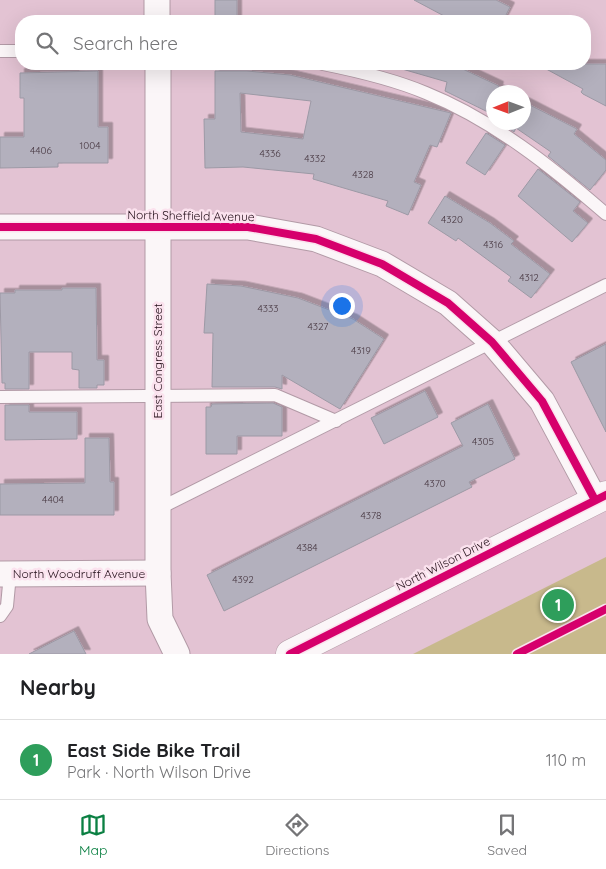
<!DOCTYPE html>
<html lang="en">
<head>
<meta charset="utf-8">
<style>
  :root { --surface:#fff; --page:#f6f6f6; --text:#202124; --muted:#757577; --line:#e0e0e0; --accent:#0b8043 }
  body { margin:0; font-family:Quicksand,sans-serif; background:var(--page); color:var(--text) }
  .compass { position:absolute; left:486px; top:85px; width:45px; height:45px; border-radius:50%; background:var(--surface); box-shadow:0 5px 20px #0002; rotate:269deg }
  .you { position:absolute; left:341px; top:305px; width:18px; height:18px; margin:-12px; border:4px solid #fff; border-radius:50%; background:#1a73e8; box-shadow:0 0 0 8px #1a73e833 }
  .badge { display:grid; place-items:center; width:32px; height:32px; border-radius:50%; background:var(--accent); color:#fff; font-size:16px; font-weight:700 }
  .pin { position:absolute; translate:-50% -50%; border:2px solid #fff; box-shadow:0 1px 5px #0006 }
  .list { margin:0; padding:0; list-style:none }
  h2 { display:flex; justify-content:space-between; align-items:center; height:65px; margin:0; padding:0 20px; font-size:21px }
  h2 small { font-size:16px; font-weight:400; color:var(--muted) }
  .list li { display:grid; grid-template-columns:32px 1fr auto; gap:15px; align-items:center; box-sizing:border-box; height:80px; padding:0 20px; border-top:1px solid var(--line) }
  .list b { display:block; font-size:19px; white-space:nowrap }
  .list p { margin:0; font-size:16px; white-space:nowrap; color:var(--muted) }
  .list em { font-size:16px; font-style:normal; color:var(--muted) }
  .icon { flex:none; width:28px; height:28px; fill:none; stroke:currentColor; stroke-width:2; stroke-linecap:round; stroke-linejoin:round }
  .map { position:relative; flex:none; width:606px; height:654px; overflow:hidden }
  .search { position:absolute; background:var(--surface); box-shadow:0 5px 20px #0002; left:15px; right:15px; top:15px; height:55px; display:flex; align-items:center; gap:12px; box-sizing:border-box; padding:0 18px; border-radius:20px; color:var(--muted); font-size:19px }
  .sheet { height:145px; background:var(--surface) }
  nav { display:flex; justify-content:space-around; align-items:center; box-sizing:border-box; height:70px; border-top:1px solid var(--line); background:var(--surface); font-size:14px; color:var(--muted) }
  nav a { display:grid; justify-items:center; gap:2px }
  nav .on { color:var(--accent) }
  .map>svg:first-child { display:block }
  .green { fill:#c8b98c }
  .building { fill:#b3b0bd; stroke:#9c99a5; fill-rule:evenodd; filter:url(#shadow) }
  .lines { fill:none; stroke-linecap:round; stroke-linejoin:round }
  .service-casing { stroke:#b29aa6; stroke-width:14 }
  .minor-casing { stroke:#b29aa6; stroke-width:27 }
  .tertiary-casing { stroke:#b29aa6; stroke-width:29 }
  .service { stroke:#fbf6f8; stroke-width:12 }
  .minor { stroke:#fbf6f8; stroke-width:25 }
  .tertiary { stroke:#fbf6f8; stroke-width:28 }
  .cycleway-casing { stroke:#fbe2ee; stroke-width:11 }
  .cycleway { stroke:#d6006c; stroke-width:8 }
  .labels { text-anchor:middle; stroke-width:5; stroke-linejoin:round; paint-order:stroke }
  .number-label { font-size:10px; fill:#463640 }
  .street-label { font-size:12px; fill:#210d17; stroke:#fbe2ee }
</style>
</head>
<body>
<div class="map">
<svg width="606" height="654" viewBox="0 0 606 654">
  <defs>
    <filter id="shadow"><feDropShadow dx="4.5" dy="-4.5" stdDeviation="0" flood-color="#0004"/></filter>
  </defs>
  <rect width="100%" height="100%" fill="#e3c3d3"/>
  <!-- green -->
  <path class="green" d="M 606,557 L 606,654 L 413,654 Z"/>
  <!-- building -->
  <g class="building">
    <rect x="215" y="0" width="22" height="21"/>
    <path d="M 414,0 L 496,0 L 510,7 L 503,21 L 458,21 L 446,17 Z"/>
    <path d="M 402,64 L 452,64 L 499,86 L 498,89 L 504,92 L 494,92 L 494,115 L 445,91 L 447,82 L 402,69 Z"/>
    <path d="M 537,64 L 606,64 L 606,106 L 583,94 L 581,92 L 583,89 Z"/>
    <path d="M 98,71 L 98,127 L 108,127 L 108,163 L 58,163 L 58,167 L 0,168 L 0,137 L 24,137 L 24,98 L 20,98 L 20,73 Z"/>
    <path d="M 215,71 L 247,71 L 290,75 L 451,113 L 437,147 L 430,145 L 414,182 L 421,185 L 408,215 L 386,206 L 388,201 L 313,179 L 314,174 L 243,167 L 205,168 L 204,119 L 215,119 ZM 240,93 L 311,101 L 303,139 L 241,132 Z"/>
    <path d="M 524,102 L 577,129 L 574,134 L 606,160 L 606,170 L 590,190 L 548,156 L 551,152 L 516,128 L 514,132 L 500,122 L 524,122 Z"/>
    <path d="M 486,133 L 505,145 L 485,175 L 466,163 Z"/>
    <path d="M 538,169 L 580,202 L 573,211 L 588,223 L 572,242 L 518,196 Z"/>
    <path d="M 445,196 L 490,223 L 514,241 L 511,244 L 550,274 L 531,298 L 508,281 L 511,277 L 458,238 L 456,241 L 428,223 Z"/>
    <path d="M 207,284 L 241,286 L 298,298 L 353,319 L 384,339 L 340,409 L 282,375 L 282,389 L 275,387 L 212,387 L 213,333 L 204,333 Z"/>
    <path d="M 62,288 L 96,288 L 97,360 L 104,360 L 104,385 L 97,385 L 97,388 L 79,388 L 79,370 L 72,369 L 72,352 L 29,352 L 29,389 L 5,389 L 5,383 L 2,383 L 0,293 L 15,293 L 15,290 L 62,290 Z"/>
    <path d="M 606,344 L 606,432 L 571,362 Z"/>
    <path d="M 425,391 L 438,417 L 384,444 L 371,418 Z"/>
    <path d="M 273,403 L 282,407 L 282,436 L 237,436 L 237,454 L 206,454 L 206,407 L 211,407 L 212,404 Z"/>
    <path d="M 488,404 L 515,459 L 469,482 L 472,487 L 224,611 L 207,575 L 463,446 L 451,423 Z"/>
    <path d="M 5,405 L 29,405 L 29,412 L 77,412 L 77,439 L 5,440 Z"/>
    <path d="M 85,438 L 109,438 L 110,482 L 114,482 L 114,515 L 0,515 L 0,484 L 85,483 Z"/>
    <path d="M 74,631 L 86,654 L 29,654 Z"/>
  </g>
  <g class="lines">
    <defs>
      <g id="service">
        <path d="M 0,51 L 21,51"/>
        <path d="M 323,64 C 358,71 393,79 426,93 C 493,120 552,167 606,214"/>
        <path d="M 0,397 L 275,395 L 336,421"/>
        <path d="M 158,509 L 606,285"/>
        <path d="M 0,616 L 7,606 L 10,574"/>
      </g>
      <g id="minor">
        <path d="M 157,0 L 157,21"/>
        <path d="M 158,64 L 158,573 L 160,619 L 177,654"/>
        <path d="M 0,227 L 248,227 L 316,239 L 382,264 L 448,303 L 492,342 L 542,401 L 595,500"/>
        <path d="M 0,574 L 158,573"/>
      </g>
      <path id="tertiary" d="M 290,654 L 606,495"/>
    </defs>
    <!-- service casing -->
    <use href="#service" class="service-casing"/>
    <!-- minor casing -->
    <use href="#minor" class="minor-casing"/>
    <!-- tertiary casing -->
    <use href="#tertiary" class="tertiary-casing"/>
    <!-- service -->
    <use href="#service" class="service"/>
    <!-- minor -->
    <use href="#minor" class="minor"/>
    <!-- tertiary -->
    <use href="#tertiary" class="tertiary"/>
    <defs>
      <g id="cycleway">
        <path d="M 0,227 L 248,227 L 316,239 L 382,264 L 448,303 L 492,342 L 542,401 L 595,500"/>
        <path d="M 290,654 L 606,495"/>
        <path d="M 517,654 L 606,609"/>
      </g>
    </defs>
    <!-- cycleway casing -->
    <use href="#cycleway" class="cycleway-casing"/>
    <!-- cycleway -->
    <use href="#cycleway" class="cycleway"/>
  </g>
  <g class="labels">
    <!-- number labels -->
    <g class="number-label">
      <text x="90" y="149">1004</text>
      <text x="41" y="154">4406</text>
      <text x="270" y="157">4336</text>
      <text x="315" y="162">4332</text>
      <text x="363" y="178">4328</text>
      <text x="452" y="223">4320</text>
      <text x="493" y="248">4316</text>
      <text x="529" y="281">4312</text>
      <text x="268" y="312">4333</text>
      <text x="318" y="330">4327</text>
      <text x="361" y="354">4319</text>
      <text x="483" y="445">4305</text>
      <text x="435" y="487">4370</text>
      <text x="53" y="503">4404</text>
      <text x="371" y="519">4378</text>
      <text x="307" y="551">4384</text>
      <text x="243" y="583">4392</text>
    </g>
    <!-- street labels -->
    <g class="street-label">
      <text transform="translate(191 216) rotate(1)" y="4">North Sheffield Avenue</text>
      <text transform="translate(158 361) rotate(-90)" y="4">East Congress Street</text>
      <text transform="translate(443 564) rotate(-27)" y="4">North Wilson Drive</text>
      <text x="79" y="578">North Woodruff Avenue</text>
    </g>
  </g>
</svg>
<svg class="compass" viewBox="-18 -18 36 36"><path d="M0-13l5 13h-10z" fill="#e53935"/><path d="M0 13l5-13h-10z" fill="#757577"/></svg>
<div class="you"></div>
<div class="pin badge" style="left:558px;top:605px;background:#2e9e5b">1</div>
<div class="search"><svg class="icon" aria-label="search" viewBox="0 0 24 24"><circle cx="10" cy="10" r="6"/><path d="M15 15l6 6"/></svg>Search here</div>
</div>
<section class="sheet">
<h2>Nearby<small></small></h2>
<ul class="list">
<li><span class="badge" style="background:#2e9e5b">1</span><div><b>East Side Bike Trail</b><p>Park · North Wilson Drive</p></div><em>110 m</em></li>
</ul>
</section>
<nav>
<a class="on"><svg class="icon" aria-label="map" viewBox="0 0 24 24"><path d="M3 6l6-2 6 2 6-2v14l-6 2-6-2-6 2zM9 4v14M15 6v14"/></svg>Map</a>
<a><svg class="icon" aria-label="directions" viewBox="0 0 24 24"><path d="M12 3l9 9-9 9-9-9zM9 14v-3h6M13 9l2 2-2 2"/></svg>Directions</a>
<a><svg class="icon" aria-label="saved" viewBox="0 0 24 24"><path d="M7 4h10v16l-5-4-5 4z"/></svg>Saved</a>
</nav>
</body>
</html>
